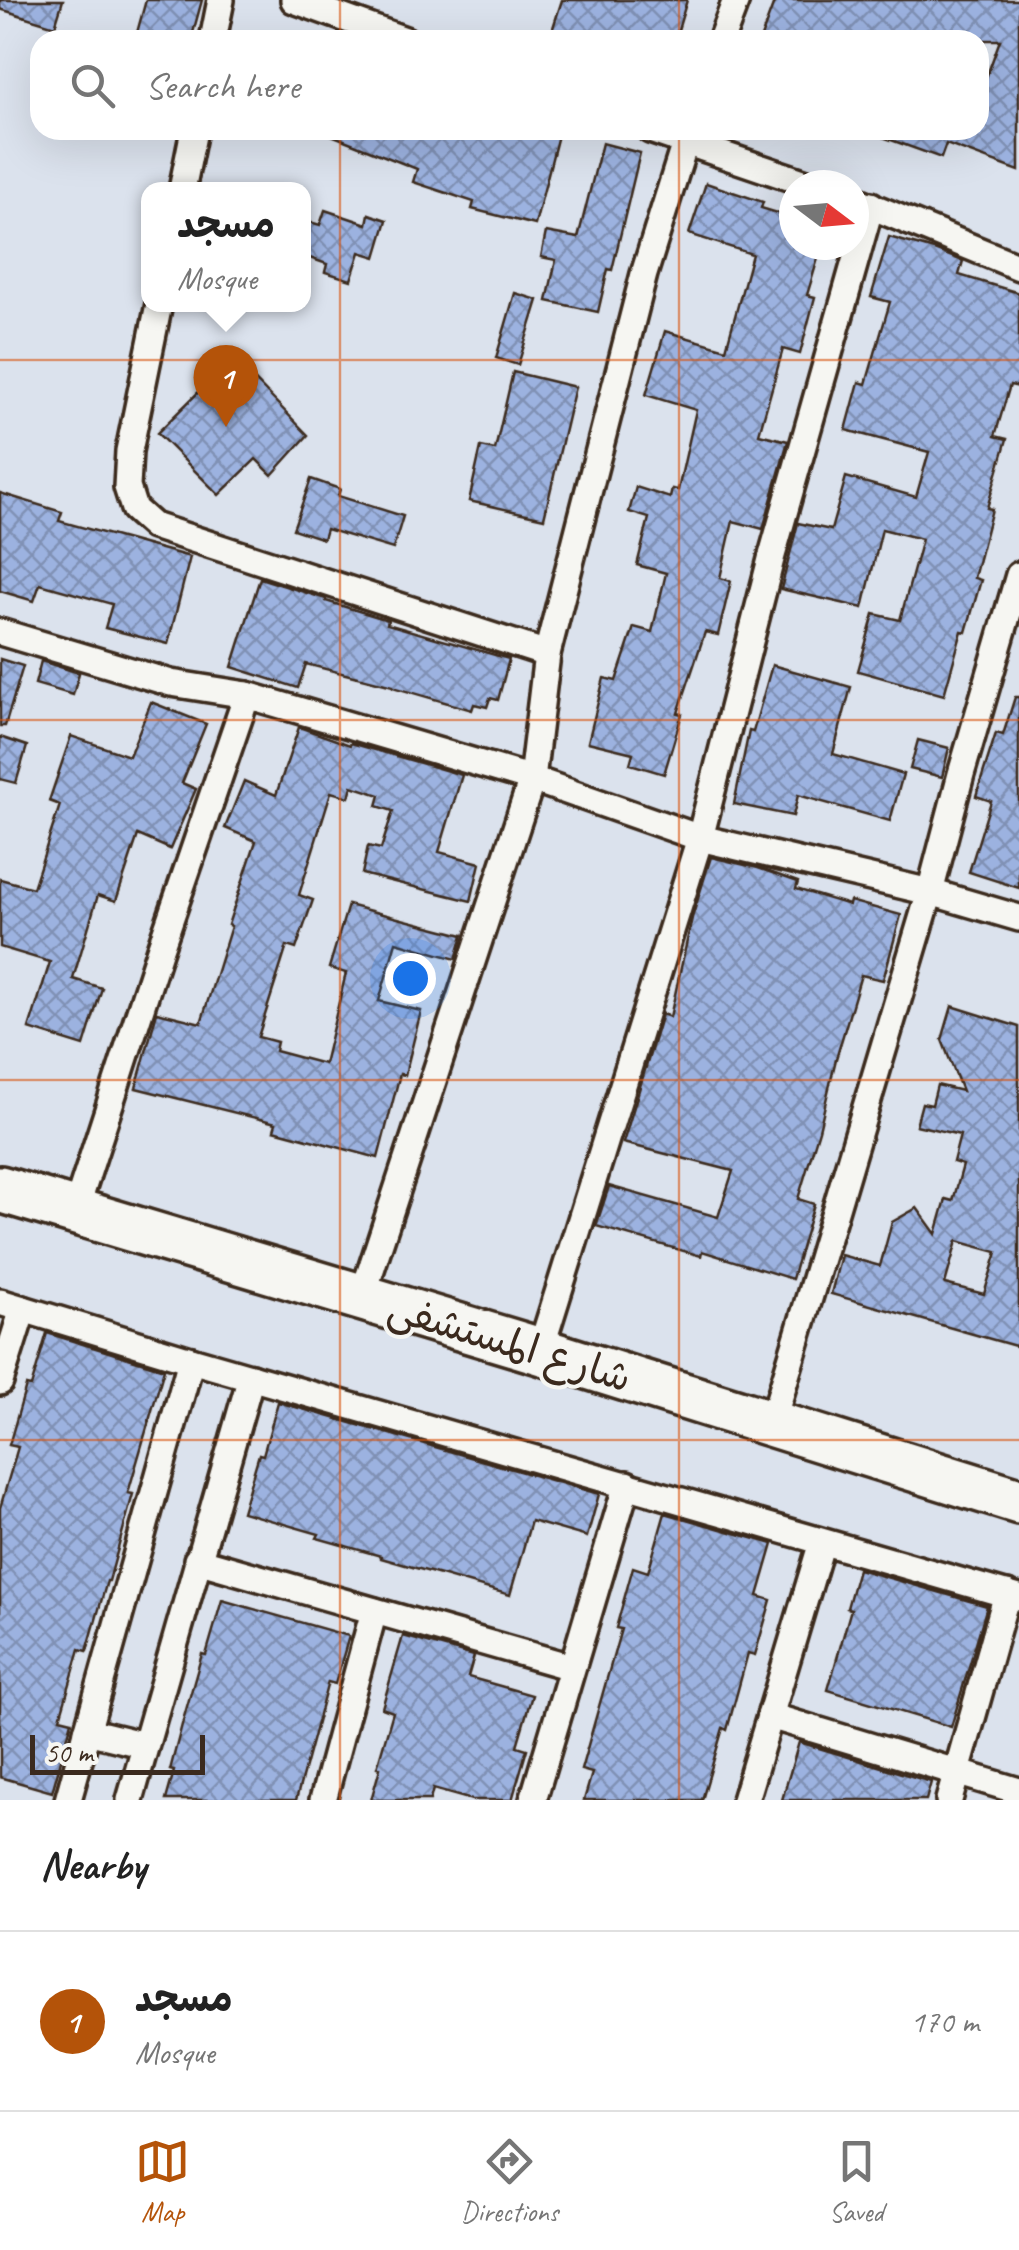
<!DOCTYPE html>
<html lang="en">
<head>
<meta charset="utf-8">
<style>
  :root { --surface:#fff; --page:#f2f2f2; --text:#222; --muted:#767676; --line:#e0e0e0; --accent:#b45309 }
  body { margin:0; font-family:Caveat,"Playpen Sans Arabic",sans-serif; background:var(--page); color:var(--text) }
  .compass { position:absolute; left:779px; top:170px; width:90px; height:90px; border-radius:50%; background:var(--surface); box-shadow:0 10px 40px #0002; rotate:106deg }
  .scale { position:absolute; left:30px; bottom:25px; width:175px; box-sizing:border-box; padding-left:10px; border:5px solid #3b2a1e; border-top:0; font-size:28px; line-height:35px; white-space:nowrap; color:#3b2a1e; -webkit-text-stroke:8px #f6f6f2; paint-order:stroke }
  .you { position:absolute; left:410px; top:978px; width:35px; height:35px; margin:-25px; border:8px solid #fff; border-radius:50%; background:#1a73e8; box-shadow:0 0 0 15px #1a73e833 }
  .badge { display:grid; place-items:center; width:65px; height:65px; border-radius:50%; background:var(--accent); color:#fff; font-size:32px; font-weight:700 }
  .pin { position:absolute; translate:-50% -82px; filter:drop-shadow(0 2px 5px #0008) }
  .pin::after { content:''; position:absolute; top:52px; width:35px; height:30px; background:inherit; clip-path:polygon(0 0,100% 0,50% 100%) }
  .popup { position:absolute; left:141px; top:182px; width:170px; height:130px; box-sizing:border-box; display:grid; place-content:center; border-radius:20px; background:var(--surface); filter:drop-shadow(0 2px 8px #0005); font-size:32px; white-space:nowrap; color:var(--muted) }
  .popup b { font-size:38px; color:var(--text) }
  .popup::after { content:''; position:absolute; left:50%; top:100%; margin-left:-20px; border:20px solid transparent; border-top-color:var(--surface) }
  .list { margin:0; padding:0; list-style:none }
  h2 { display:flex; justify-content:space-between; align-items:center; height:130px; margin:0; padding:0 40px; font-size:42px }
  h2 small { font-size:32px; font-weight:400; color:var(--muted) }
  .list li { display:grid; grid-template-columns:65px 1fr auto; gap:30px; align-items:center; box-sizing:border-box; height:180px; padding:0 40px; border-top:2px solid var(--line) }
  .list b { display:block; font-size:38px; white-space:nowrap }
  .list p { margin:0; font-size:32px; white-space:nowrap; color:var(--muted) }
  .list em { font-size:32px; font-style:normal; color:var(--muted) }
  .icon { flex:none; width:55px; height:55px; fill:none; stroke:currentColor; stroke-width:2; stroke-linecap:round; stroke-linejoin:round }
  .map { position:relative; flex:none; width:1019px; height:1800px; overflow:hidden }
  .search { position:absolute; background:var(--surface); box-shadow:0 10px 40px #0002; left:30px; right:30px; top:30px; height:110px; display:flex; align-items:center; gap:25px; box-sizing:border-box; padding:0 35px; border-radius:30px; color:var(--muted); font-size:38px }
  .sheet { height:310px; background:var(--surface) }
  nav { display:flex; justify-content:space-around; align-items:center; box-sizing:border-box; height:140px; border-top:2px solid var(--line); background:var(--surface); font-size:28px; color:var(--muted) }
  nav a { display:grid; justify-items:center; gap:5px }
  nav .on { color:var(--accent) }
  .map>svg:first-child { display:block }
  .building { fill:url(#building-cross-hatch); stroke:#3b2a1e; stroke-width:2.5; fill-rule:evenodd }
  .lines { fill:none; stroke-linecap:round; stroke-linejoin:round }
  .street-casing { stroke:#3b2a1e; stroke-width:32 }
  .highway-casing { stroke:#3b2a1e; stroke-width:52 }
  .street { stroke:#f6f6f2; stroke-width:25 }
  .highway { stroke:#f6f6f2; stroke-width:45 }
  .grid { fill:none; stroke:#d7540e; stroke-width:2.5; stroke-opacity:0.55 }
  .labels { text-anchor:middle; stroke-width:8; stroke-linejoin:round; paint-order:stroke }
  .street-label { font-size:40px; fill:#3b2a1e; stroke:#f6f6f2 }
</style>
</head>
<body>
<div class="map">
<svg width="1019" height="1800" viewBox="0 0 1019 1800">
  <defs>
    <pattern id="building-cross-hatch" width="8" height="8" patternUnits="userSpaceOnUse" patternTransform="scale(2.5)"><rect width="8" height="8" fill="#9cb2e0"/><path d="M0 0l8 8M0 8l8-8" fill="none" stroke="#8091b5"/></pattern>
  </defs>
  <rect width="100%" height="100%" fill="#dbe2ed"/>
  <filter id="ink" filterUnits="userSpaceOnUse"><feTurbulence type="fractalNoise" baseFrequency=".01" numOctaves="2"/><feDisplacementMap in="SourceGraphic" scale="20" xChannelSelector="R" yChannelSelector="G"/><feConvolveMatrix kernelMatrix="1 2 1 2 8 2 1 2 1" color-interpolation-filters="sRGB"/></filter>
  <g filter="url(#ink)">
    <!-- building -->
    <g class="building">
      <path d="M 0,0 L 63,0 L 55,26 L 0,9 Z"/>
      <path d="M 146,0 L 202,0 L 191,40 L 135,40 Z"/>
      <path d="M 562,0 L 687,0 L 675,40 L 567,40 L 551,34 Z"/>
      <path d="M 775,0 L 1019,0 L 1019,171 L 946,144 L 941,158 L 869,132 L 869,130 L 979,130 L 979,97 L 1000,40 L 760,40 Z"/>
      <path d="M 319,130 L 540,130 L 558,135 L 535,225 L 472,209 L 474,202 L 413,182 L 417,169 Z"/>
      <path d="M 602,143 L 640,153 L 612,270 L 608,269 L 598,312 L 547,301 L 556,260 L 541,257 L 546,232 L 578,238 Z"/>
      <path d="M 706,183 L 763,202 L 761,208 L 794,218 L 794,245 L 822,245 L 807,295 L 815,297 L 800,354 L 783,349 L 759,434 L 788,441 L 763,529 L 733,521 L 720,578 L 731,581 L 718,635 L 705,632 L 678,713 L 682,714 L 664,774 L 630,764 L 633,753 L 588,742 L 604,678 L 616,681 L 634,627 L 652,632 L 666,573 L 637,565 L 649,518 L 629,512 L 636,487 L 670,498 L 672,489 L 678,490 L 696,410 L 646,395 L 665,331 L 726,349 L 752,254 L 689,234 Z"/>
      <path d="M 325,210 L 367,224 L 369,214 L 387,220 L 376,257 L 360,252 L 351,280 L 325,272 L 327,264 L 304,256 L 304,233 L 307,221 L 320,225 Z"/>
      <path d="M 889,237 L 934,250 L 963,261 L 959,275 L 1019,293 L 1019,387 L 1010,385 L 995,436 L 1007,439 L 987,508 L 992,509 L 974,578 L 981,580 L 966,632 L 962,631 L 944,695 L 858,671 L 874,614 L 900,620 L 922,539 L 882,529 L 863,608 L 781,589 L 798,523 L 831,530 L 846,477 L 916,497 L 929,452 L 846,430 L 859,382 L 866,384 L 890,302 L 871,297 Z"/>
      <path d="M 515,293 L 538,300 L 518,365 L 496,358 Z"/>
      <path d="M 233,358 L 308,435 L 272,475 L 256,459 L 219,495 L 157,433 Z"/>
      <path d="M 513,372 L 575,387 L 544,518 L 469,501 L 481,447 L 495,450 Z"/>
      <path d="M 311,479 L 340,489 L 338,496 L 403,516 L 393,549 L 326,529 L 323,539 L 293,529 Z"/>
      <path d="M 0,493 L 62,512 L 59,521 L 190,557 L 168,644 L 105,628 L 112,604 L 40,584 L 34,601 L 0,591 Z"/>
      <path d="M 260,578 L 326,599 L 326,601 L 388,620 L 387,624 L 509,659 L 498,700 L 490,698 L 487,707 L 474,704 L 472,710 L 393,687 L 393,686 L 306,664 L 298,688 L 232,667 Z"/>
      <path d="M 0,659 L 23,666 L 5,726 L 0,726 Z"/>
      <path d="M 41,661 L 79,673 L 73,695 L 35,684 Z"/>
      <path d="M 772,665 L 851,687 L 833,754 L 903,774 L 890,821 L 798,795 L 793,816 L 734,804 L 749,731 L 753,732 Z"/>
      <path d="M 1015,697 L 1019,697 L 1019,888 L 969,872 L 991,801 L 976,796 L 996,733 L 1003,735 Z"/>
      <path d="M 151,702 L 206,724 L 182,783 L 196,789 L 170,849 L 138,835 L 116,901 L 98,895 L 73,979 L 102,988 L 84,1046 L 29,1029 L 50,962 L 0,947 L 0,879 L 33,888 L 60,805 L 49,801 L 71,736 L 129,756 Z"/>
      <path d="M 299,727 L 350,745 L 351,743 L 462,775 L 439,852 L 480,863 L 471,901 L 362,874 L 368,846 L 381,849 L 393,811 L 377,806 L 380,795 L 352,786 L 349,797 L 331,792 L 299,895 L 313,900 L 296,949 L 287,946 L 258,1037 L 277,1042 L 275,1051 L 324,1064 L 346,973 L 329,968 L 348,905 L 463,935 L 456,959 L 396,942 L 379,1001 L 421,1011 L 405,1075 L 400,1074 L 378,1158 L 274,1130 L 276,1123 L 136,1088 L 157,1012 L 201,1023 L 231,926 L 228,925 L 256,841 L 225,828 L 244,781 L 276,795 Z"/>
      <path d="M 0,737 L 27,746 L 16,783 L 0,779 Z"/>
      <path d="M 918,740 L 949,748 L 942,777 L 910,769 Z"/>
      <path d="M 711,857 L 758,868 L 798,882 L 796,889 L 849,905 L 850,901 L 901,915 L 883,980 L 861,975 L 836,1059 L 819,1130 L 798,1199 L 814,1204 L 792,1279 L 702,1251 L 701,1256 L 596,1226 L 609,1186 L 718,1217 L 733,1171 L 623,1143 L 662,1014 L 670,1017 L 692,918 Z"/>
      <path d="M 952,1006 L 1019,1027 L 1019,1347 L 831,1294 L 841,1255 L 880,1266 L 892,1222 L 917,1208 L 936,1234 L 946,1199 L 953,1201 L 963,1165 L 953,1162 L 960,1135 L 916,1125 L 922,1103 L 932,1105 L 937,1085 L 962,1091 L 942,1040 ZM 957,1241 L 997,1252 L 984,1294 L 945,1284 Z"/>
      <path d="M 47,1333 L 164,1369 L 128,1493 L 133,1494 L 109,1581 L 107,1581 L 87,1651 L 80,1649 L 60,1718 L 72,1721 L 52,1792 L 0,1777 L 0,1508 L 18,1447 L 9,1445 L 26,1386 L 31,1387 Z"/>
      <path d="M 278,1402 L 599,1494 L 587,1537 L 531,1521 L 510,1595 L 381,1558 L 381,1556 L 317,1538 L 319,1534 L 242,1512 L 259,1454 L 263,1455 Z"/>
      <path d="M 665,1513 L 773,1544 L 758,1596 L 771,1600 L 755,1655 L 748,1653 L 727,1730 L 723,1728 L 702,1800 L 584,1800 L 592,1773 L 581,1770 L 621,1629 L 616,1628 L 633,1567 L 648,1572 Z"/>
      <path d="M 858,1569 L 987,1606 L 951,1727 L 828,1690 L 851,1609 L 847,1608 Z"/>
      <path d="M 222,1600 L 349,1636 L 335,1684 L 328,1682 L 296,1800 L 166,1800 L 174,1771 L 170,1770 L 184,1717 L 202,1654 L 206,1655 Z"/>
      <path d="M 403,1636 L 474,1656 L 468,1677 L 532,1695 L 517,1746 L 527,1749 L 512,1800 L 472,1800 L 433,1789 L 430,1800 L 371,1800 L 380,1768 L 377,1767 L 393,1712 L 382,1708 Z"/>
      <path d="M 799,1742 L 931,1782 L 926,1800 L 782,1800 Z"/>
    </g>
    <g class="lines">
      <defs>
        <g id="street">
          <path d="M 294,0 L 405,40"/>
          <path d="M 213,40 L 221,0"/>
          <path d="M 721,40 L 736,0"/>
          <path d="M 650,130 L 812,185"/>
          <path d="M 182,190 L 194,130"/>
          <path d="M 854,199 L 1019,267"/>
          <path d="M 159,304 L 129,451 L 127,487 L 134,509 L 153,526 L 547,654"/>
          <path d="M 0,632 L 171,683 L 247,695 L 532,779 L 700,838 L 930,892 L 1019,918"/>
          <path d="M 75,1212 L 160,949 L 247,695"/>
          <path d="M 362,1297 L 532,779 L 547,654 L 644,274 L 689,130"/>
          <path d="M 0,1302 L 191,1360 L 1019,1598"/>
          <path d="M 540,1351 L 700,838 L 771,559 L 871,205"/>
          <path d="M 0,1382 L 23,1309"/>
          <path d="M 772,1423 L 930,892 L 961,774 L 1019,575"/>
          <path d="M 197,1560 L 571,1667"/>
          <path d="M 770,1716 L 1019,1791"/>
          <path d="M 87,1731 L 145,1745"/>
          <path d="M 68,1800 L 191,1360"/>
          <path d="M 130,1800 L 251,1377"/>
          <path d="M 323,1800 L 374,1611"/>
          <path d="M 533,1800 L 627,1484"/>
          <path d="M 745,1800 L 822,1542"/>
          <path d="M 949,1800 L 1007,1594"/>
        </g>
        <path id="highway" d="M 0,1189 L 540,1351 L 1019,1501"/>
      </defs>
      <!-- street casing -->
      <use href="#street" class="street-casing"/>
      <!-- highway casing -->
      <use href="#highway" class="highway-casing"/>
      <!-- street -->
      <use href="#street" class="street"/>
      <!-- highway -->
      <use href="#highway" class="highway"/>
    </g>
  </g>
  <!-- grid -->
  <path class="grid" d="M 340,0 L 340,40M 679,0 L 679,40M 340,130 L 340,1800M 679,130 L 679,1800M 0,360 L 1019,360M 0,720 L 1019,720M 0,1080 L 1019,1080M 0,1440 L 1019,1440"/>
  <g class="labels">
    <!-- street labels -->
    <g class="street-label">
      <text transform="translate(510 1342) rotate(17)" y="14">شارع المستشفى</text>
    </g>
  </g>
</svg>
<svg class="compass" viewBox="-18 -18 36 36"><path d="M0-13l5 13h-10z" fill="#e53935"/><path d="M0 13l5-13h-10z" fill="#767676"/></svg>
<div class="scale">50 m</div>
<div class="you"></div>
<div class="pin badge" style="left:226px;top:427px">1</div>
<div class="popup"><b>مسجد</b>Mosque</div>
<div class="search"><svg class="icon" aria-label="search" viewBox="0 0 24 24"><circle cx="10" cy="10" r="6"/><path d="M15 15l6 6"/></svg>Search here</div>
</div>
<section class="sheet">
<h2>Nearby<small></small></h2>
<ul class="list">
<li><span class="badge">1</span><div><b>مسجد</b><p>Mosque</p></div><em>170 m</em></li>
</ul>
</section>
<nav>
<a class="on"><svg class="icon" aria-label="map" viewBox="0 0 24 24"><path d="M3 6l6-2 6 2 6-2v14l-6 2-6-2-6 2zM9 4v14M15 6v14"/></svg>Map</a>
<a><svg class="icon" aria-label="directions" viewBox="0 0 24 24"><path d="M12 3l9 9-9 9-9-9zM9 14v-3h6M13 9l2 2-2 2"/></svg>Directions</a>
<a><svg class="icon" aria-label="saved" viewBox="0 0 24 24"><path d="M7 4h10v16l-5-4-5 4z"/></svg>Saved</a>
</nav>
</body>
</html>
